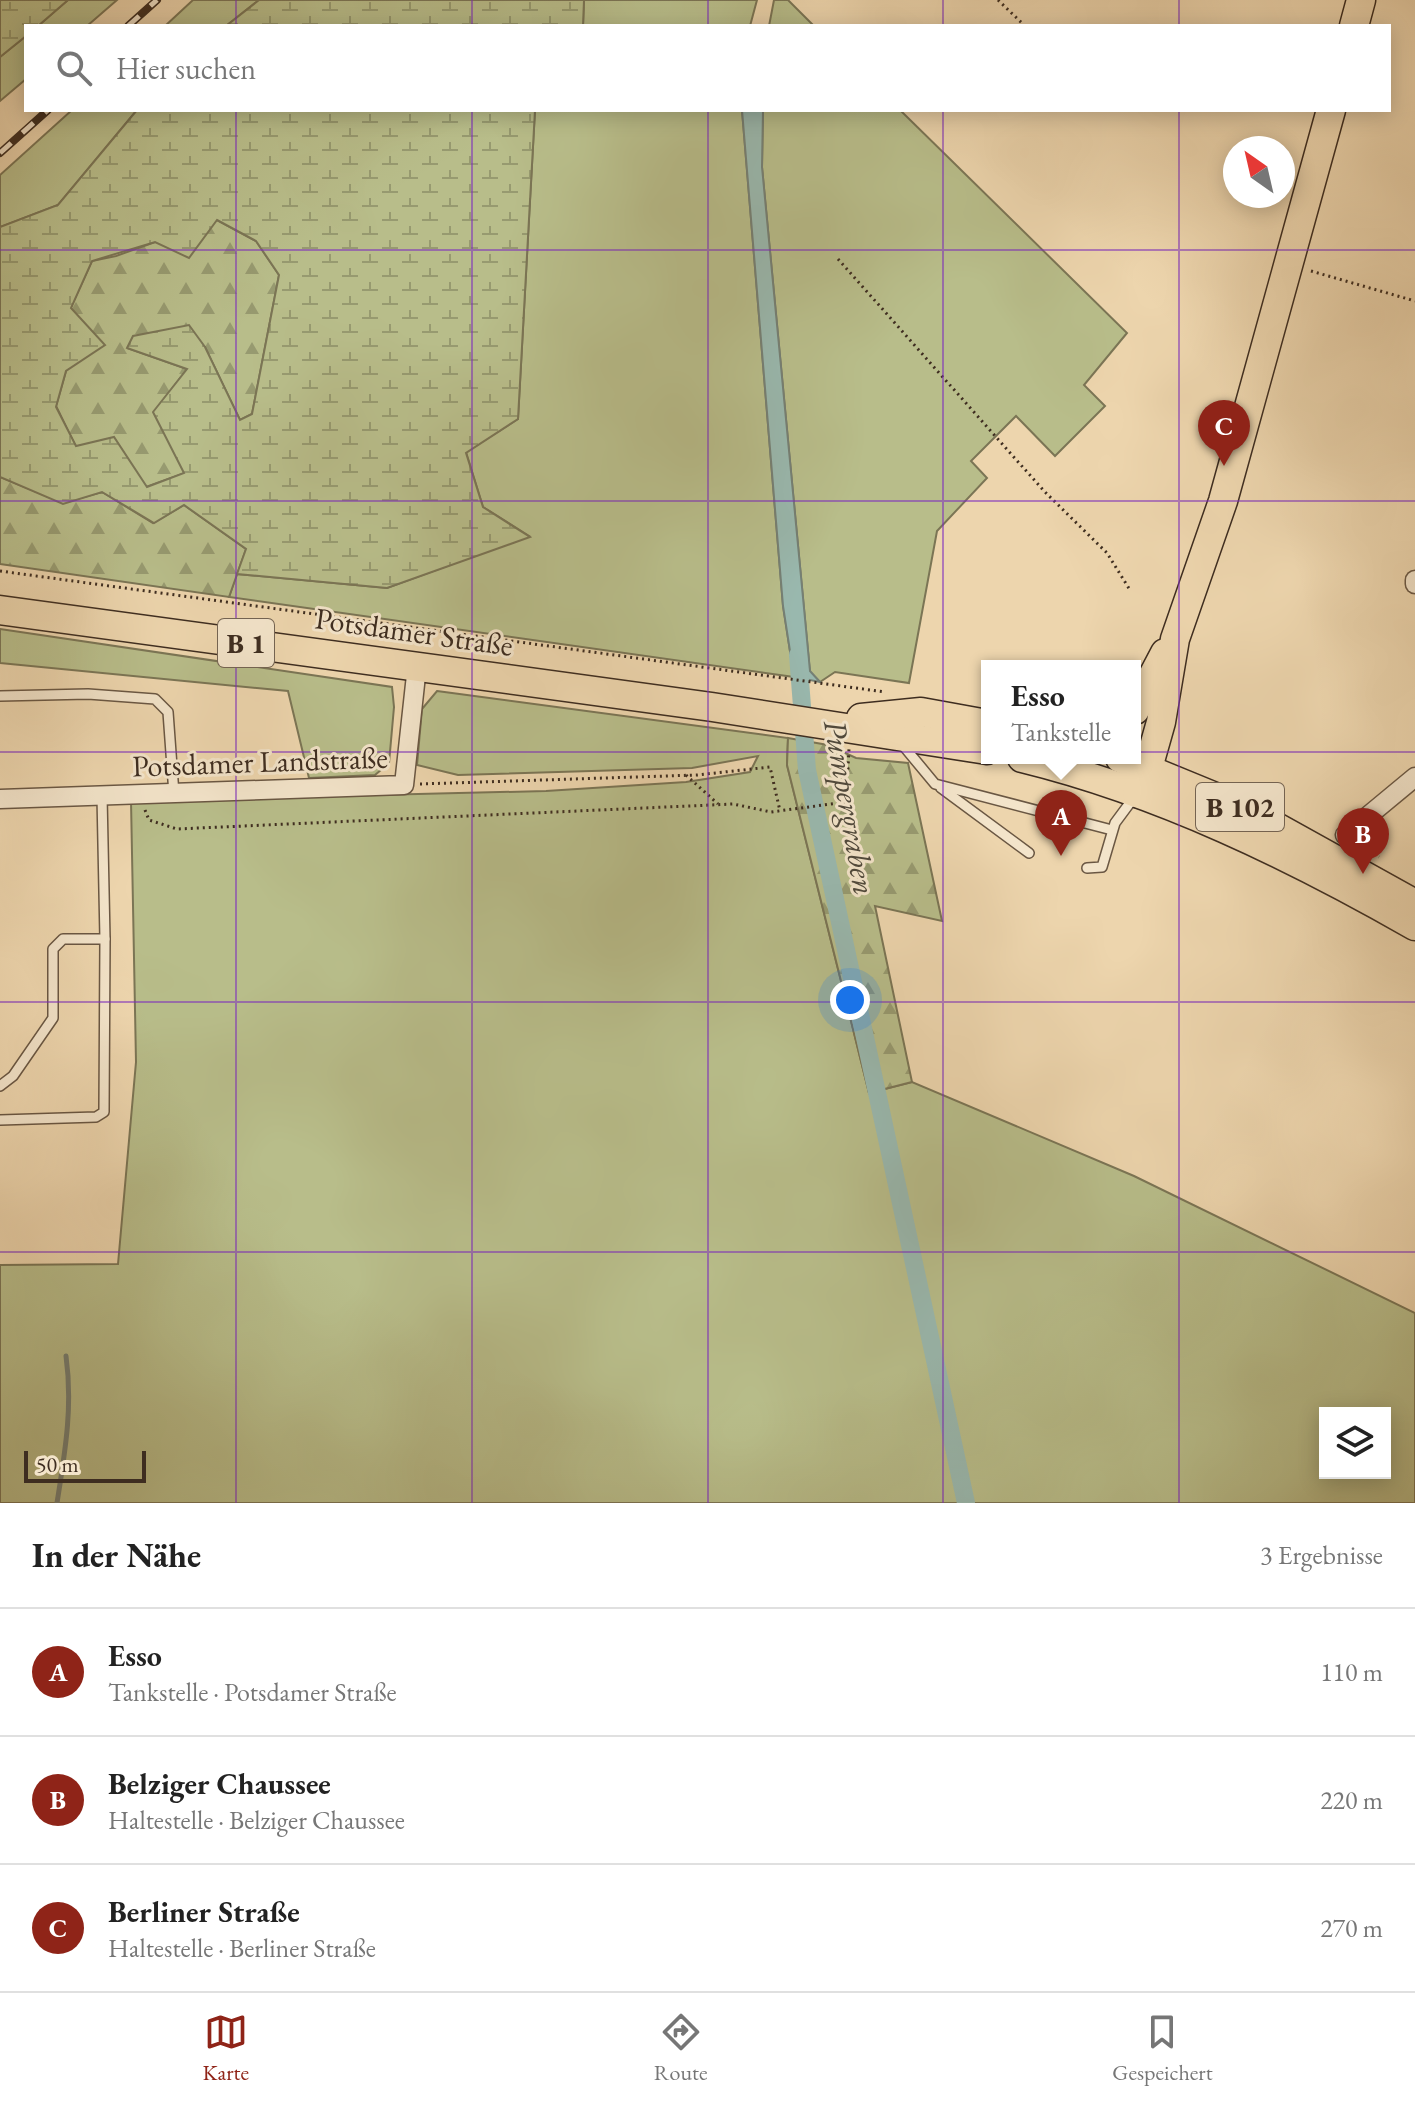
<!DOCTYPE html>
<html lang="de">
<head>
<meta charset="utf-8">
<style>
  :root { --surface:#fff; --page:#f2f2f2; --text:#222; --muted:#767676; --line:#e0e0e0; --accent:#8f2418 }
  body { margin:0; font-family:"EB Garamond",serif; background:var(--page); color:var(--text) }
  .controls { position:absolute; right:24px; bottom:24px; display:grid; overflow:hidden; border-radius:0px; box-shadow:0 4px 20px #0003 }
  .controls button { width:72px; height:72px; display:grid; place-items:center; padding:0; border:0; border-bottom:2px solid var(--line); background:var(--surface); color:var(--text); font:40px sans-serif }
  .compass { position:absolute; left:1223px; top:136px; width:72px; height:72px; border-radius:50%; background:var(--surface); box-shadow:0 4px 20px #0003; rotate:326deg }
  .scale { position:absolute; left:24px; bottom:20px; width:122px; box-sizing:border-box; padding-left:8px; border:4px solid #3e2d20; border-top:0; font-size:22px; line-height:28px; white-space:nowrap; color:#3e2d20; -webkit-text-stroke:6px #f3e4ca; paint-order:stroke }
  .you { position:absolute; left:850px; top:1000px; width:28px; height:28px; margin:-20px; border:6px solid #fff; border-radius:50%; background:#1a73e8; box-shadow:0 0 0 12px #1a73e833 }
  .badge { display:grid; place-items:center; width:52px; height:52px; border-radius:50%; background:var(--accent); color:#fff; font-size:26px; font-weight:700 }
  .pin { position:absolute; translate:-50% -66px; filter:drop-shadow(0 2px 4px #0008) }
  .pin::after { content:''; position:absolute; top:42px; width:28px; height:24px; background:inherit; clip-path:polygon(0 0,100% 0,50% 100%) }
  .popup { position:absolute; left:981px; top:660px; width:160px; height:104px; box-sizing:border-box; display:grid; place-content:center; border-radius:0px; background:var(--surface); filter:drop-shadow(0 2px 6px #0005); font-size:26px; white-space:nowrap; color:var(--muted) }
  .popup b { font-size:30px; color:var(--text) }
  .popup::after { content:''; position:absolute; left:50%; top:100%; margin-left:-16px; border:16px solid transparent; border-top-color:var(--surface) }
  .list { margin:0; padding:0; list-style:none }
  h2 { display:flex; justify-content:space-between; align-items:center; height:104px; margin:0; padding:0 32px; font-size:34px }
  h2 small { font-size:26px; font-weight:400; color:var(--muted) }
  .list li { display:grid; grid-template-columns:52px 1fr auto; gap:24px; align-items:center; box-sizing:border-box; height:128px; padding:0 32px; border-top:2px solid var(--line) }
  .list b { display:block; font-size:30px; white-space:nowrap }
  .list p { margin:0; font-size:26px; white-space:nowrap; color:var(--muted) }
  .list em { font-size:26px; font-style:normal; color:var(--muted) }
  .icon { flex:none; width:44px; height:44px; fill:none; stroke:currentColor; stroke-width:2; stroke-linecap:round; stroke-linejoin:round }
  .map { position:relative; flex:none; width:1415px; height:1503px; overflow:hidden }
  .search { position:absolute; background:var(--surface); box-shadow:0 4px 20px #0003; left:24px; right:24px; top:24px; height:88px; display:flex; align-items:center; gap:20px; box-sizing:border-box; padding:0 28px; border-radius:0px; color:var(--muted); font-size:30px }
  .sheet { height:488px; background:var(--surface) }
  nav { display:flex; justify-content:space-around; align-items:center; box-sizing:border-box; height:112px; border-top:2px solid var(--line); background:var(--surface); font-size:22px; color:var(--muted) }
  nav a { display:grid; justify-items:center; gap:4px }
  nav .on { color:var(--accent) }
  .map>svg:first-child { display:block }
  .green { fill:#b8bd8a; stroke:#7b7555; stroke-width:2; fill-rule:evenodd }
  .forest { fill:url(#forest-firs); stroke:#7b7555; stroke-width:2 }
  .wetland { fill:url(#wetland-marsh); stroke:#7b7555; stroke-width:2; fill-rule:evenodd }
  .water { fill:#99b8ae; stroke:#758075; stroke-width:2 }
  .lines { fill:none; stroke-linecap:round; stroke-linejoin:round }
  .stream { stroke:#758075; stroke-width:5 }
  .canal { stroke:#99b8ae; stroke-width:18 }
  .lane-casing { stroke:#6a5743; stroke-width:12 }
  .street-casing { stroke:#6a5743; stroke-width:21 }
  .primary-casing { stroke:#3e2d20; stroke-width:31 }
  .path { stroke:#3e2d20; stroke-width:3; stroke-dasharray:2 4; stroke-linecap:butt }
  .lane { stroke:#f3e4ca; stroke-width:9 }
  .street { stroke:#f3e4ca; stroke-width:18 }
  .primary { stroke:#edd5ad; stroke-width:28 }
  .rail-casing { stroke:#3e2d20; stroke-width:8 }
  .rail { stroke:#f3e4ca; stroke-width:5; stroke-dasharray:15; stroke-linecap:butt }
  .grid { fill:none; stroke:#7b2cbf; stroke-width:2; stroke-opacity:0.55 }
  .labels { text-anchor:middle; stroke-width:6; stroke-linejoin:round; paint-order:stroke }
  .shield { fill:#f3e4ca; stroke:#746453; stroke-width:2 }
  .shield-label { font-size:28px; font-weight:bold; fill:#3e2d20 }
  .street-label { font-size:30px; fill:#3e2d20; stroke:#f3e4ca }
  .water-label { font-size:32px; font-style:italic; fill:#50493c; stroke:#f3e4ca }
</style>
</head>
<body>
<div class="map">
<svg width="1415" height="1503" viewBox="0 0 1415 1503">
  <defs>
    <pattern id="forest-firs" width="22" height="20" patternUnits="userSpaceOnUse" patternTransform="scale(2)"><rect width="22" height="20" fill="#b8bd8a"/><path d="M5 1l3.5 6h-7zM16 11l3.5 6h-7z" fill="#979a70"/></pattern>
    <pattern id="wetland-marsh" width="20" height="14" patternUnits="userSpaceOnUse" patternTransform="scale(2)"><rect width="20" height="14" fill="#b8bd8a"/><path d="M1 5h8M5 5V1M11 12h8M15 12V8" fill="none" stroke="#979a70"/></pattern>
  </defs>
  <rect width="100%" height="100%" fill="#edd5ad"/>
  <filter id="stains"><feTurbulence type="fractalNoise" baseFrequency=".0025" numOctaves="4"/><feColorMatrix values="0 0 0 0 .2 0 0 0 0 .09 0 0 0 0 .02 0 0 0 .5 -.17"/></filter>
  <radialGradient id="worn" r=".72"><stop offset=".6" stop-color="#630" stop-opacity="0"/><stop offset="1" stop-color="#630" stop-opacity=".3"/></radialGradient>
  <!-- green -->
  <g class="green">
    <path d="M 68,0 L 117,0 L 87,26 L 38,26 Z"/>
    <path d="M 193,0 L 259,0 L 226,26 L 165,26 Z"/>
    <path d="M 584,0 L 757,0 L 750,26 L 583,26 Z"/>
    <path d="M 774,0 L 788,0 L 814,26 L 769,26 Z"/>
    <path d="M 26,36 L 26,79 L 0,101 L 0,57 Z"/>
    <path d="M 72,110 L 137,110 L 58,205 L 0,227 L 0,175 Z"/>
    <path d="M 535,110 L 742,110 L 783,606 L 794,677 L 229,597 L 237,574 L 387,588 L 529,536 L 483,507 L 466,452 L 518,419 Z"/>
    <path d="M 763,110 L 900,110 L 1127,333 L 1084,385 L 1105,406 L 1055,456 L 1016,416 L 971,461 L 987,478 L 937,531 L 909,683 L 835,672 L 820,682 L 810,672 L 762,167 Z"/>
    <path d="M 0,629 L 392,687 L 394,707 L 389,763 L 375,775 L 309,778 L 288,691 L 0,663 Z"/>
    <path d="M 437,691 L 788,738 L 787,765 L 869,1093 L 912,1082 L 1134,1176 L 1415,1313 L 1415,1503 L 0,1503 L 0,1265 L 118,1264 L 136,1062 L 131,801 L 546,791 L 686,782 L 750,772 L 758,756 L 692,768 L 458,775 L 417,765 L 422,709 ZM 1325,1413 L 1385,1413 L 1385,1473 L 1325,1473 Z"/>
  </g>
  <!-- forest -->
  <g class="forest">
    <path d="M 217,220 L 256,241 L 279,275 L 252,414 L 240,420 L 205,347 L 127,348 L 187,369 L 154,412 L 185,473 L 146,487 L 114,438 L 76,447 L 56,406 L 66,371 L 70,309 L 92,261 L 116,256 Z"/>
    <path d="M 0,477 L 63,503 L 102,492 L 153,523 L 184,505 L 246,549 L 229,597 L 0,564 Z"/>
    <path d="M 788,738 L 828,745 L 856,758 L 908,763 L 942,921 L 875,906 L 912,1082 L 869,1093 L 787,765 Z"/>
  </g>
  <!-- wetland -->
  <g class="wetland">
    <path d="M 0,0 L 68,0 L 38,26 L 26,26 L 26,36 L 0,57 Z"/>
    <path d="M 259,0 L 584,0 L 583,26 L 226,26 Z"/>
    <path d="M 137,110 L 535,110 L 518,419 L 466,453 L 483,507 L 530,537 L 387,588 L 237,574 L 246,549 L 184,505 L 154,523 L 102,492 L 63,504 L 0,477 L 0,227 L 58,205 ZM 217,220 L 256,241 L 279,275 L 252,414 L 240,420 L 205,347 L 189,325 L 133,336 L 127,348 L 187,369 L 153,412 L 184,473 L 147,487 L 114,437 L 76,446 L 56,407 L 66,371 L 105,345 L 71,308 L 92,261 L 155,242 L 189,258 Z"/>
  </g>
  <!-- water -->
  <path class="water" d="M 742,110 L 763,110 L 762,167 L 810,671 L 820,682 L 794,677 L 783,606 Z"/>
  <g class="lines">
    <!-- stream -->
    <path class="stream" d="M 57,1503 C 65,1452 73,1407 66,1356"/>
    <!-- canal -->
    <path class="canal" d="M 798,655 L 807,770 L 966,1503"/>
    <defs>
      <g id="lane">
        <path d="M 0,696 L 88,694 L 155,699 L 168,712 L 174,794"/>
        <path d="M 901,743 L 935,784 L 1112,830"/>
        <path d="M 941,788 L 1029,853"/>
        <path d="M 1087,868 L 1102,867 L 1115,823 L 1135,796"/>
        <path d="M 0,1086 L 13,1076 L 53,1018 L 53,949 L 63,939 L 105,939 L 102,796"/>
        <path d="M 0,1120 L 96,1117 L 104,1112 L 105,939"/>
      </g>
      <g id="street">
        <path d="M 1415,580 L 1415,584"/>
        <path d="M 0,799 L 404,785 L 417,666"/>
        <path d="M 1345,835 L 1415,777"/>
      </g>
      <g id="primary">
        <path d="M 1354,26 L 1361,0"/>
        <path d="M 0,610 L 712,707 L 987,750"/>
        <path d="M 1135,710 L 1165,653"/>
        <path d="M 861,718 L 921,712 L 987,724"/>
        <path d="M 1022,758 C 1161,792 1292,856 1415,926"/>
        <path d="M 1120,758 L 1242,808 L 1415,904"/>
        <path d="M 1137,793 L 1148,768 L 1161,722 L 1175,639 L 1223,501 L 1331,110"/>
      </g>
    </defs>
    <!-- lane casing -->
    <use href="#lane" class="lane-casing"/>
    <!-- street casing -->
    <use href="#street" class="street-casing"/>
    <!-- primary casing -->
    <use href="#primary" class="primary-casing"/>
    <!-- path -->
    <g class="path">
      <path d="M 998,0 L 1025,26"/>
      <path d="M 838,259 L 1044,491 L 1107,553 L 1130,590"/>
      <path d="M 1311,271 L 1415,301"/>
      <path d="M 0,571 L 885,692"/>
      <path d="M 686,775 L 718,804"/>
      <path d="M 420,784 L 697,775 L 770,767 L 780,811"/>
      <path d="M 145,810 L 149,820 L 177,829 L 733,804 L 771,812 L 846,802 L 849,749"/>
      <path d="M 1358,845 L 1379,857"/>
    </g>
    <!-- lane -->
    <use href="#lane" class="lane"/>
    <!-- street -->
    <use href="#street" class="street"/>
    <!-- primary -->
    <use href="#primary" class="primary"/>
    <defs>
      <g id="rail">
        <path d="M 128,26 L 157,0"/>
        <path d="M 0,153 L 48,110"/>
      </g>
    </defs>
    <!-- rail casing -->
    <use href="#rail" class="rail-casing"/>
    <!-- rail -->
    <use href="#rail" class="rail"/>
  </g>
  <!-- grid -->
  <path class="grid" d="M 236,0 L 236,26M 472,0 L 472,26M 708,0 L 708,26M 943,0 L 943,26M 1179,0 L 1179,26M 236,110 L 236,1503M 472,110 L 472,1503M 708,110 L 708,1503M 943,110 L 943,1503M 1179,110 L 1179,1503M 0,250 L 1415,250M 0,501 L 1415,501M 0,752 L 1415,752M 0,1002 L 1415,1002M 0,1252 L 1415,1252"/>
  <g class="labels">
    <!-- shield labels -->
    <g class="shield">
      <rect x="218" y="619" width="56" height="48" rx="6"/>
      <rect x="1196" y="783" width="88" height="48" rx="6"/>
    </g>
    <g class="shield-label">
      <text x="246" y="653">B 1</text>
      <text x="1240" y="817">B 102</text>
    </g>
    <!-- street labels -->
    <g class="street-label">
      <text transform="translate(414 632) rotate(8)" y="10">Potsdamer Straße</text>
      <text transform="translate(260 762) rotate(-2)" y="10">Potsdamer Landstraße</text>
    </g>
    <!-- water labels -->
    <g class="water-label">
      <text transform="translate(850 807) rotate(80)" y="11">Pumpergraben</text>
    </g>
  </g>
  <rect width="100%" height="100%" filter="url(#stains)"/>
  <rect width="100%" height="100%" fill="url(#worn)"/>
</svg>
<div class="controls">
<button><svg class="icon" aria-label="layers" viewBox="0 0 24 24"><path d="M12 4l9 5-9 5-9-5zM3 14l9 5 9-5"/></svg></button>
</div>
<svg class="compass" viewBox="-18 -18 36 36"><path d="M0-13l5 13h-10z" fill="#e53935"/><path d="M0 13l5-13h-10z" fill="#767676"/></svg>
<div class="scale">50 m</div>
<div class="you"></div>
<div class="pin badge" style="left:1061px;top:856px">A</div>
<div class="popup"><b>Esso</b>Tankstelle</div>
<div class="pin badge" style="left:1363px;top:874px">B</div>
<div class="pin badge" style="left:1224px;top:466px">C</div>
<div class="search"><svg class="icon" aria-label="search" viewBox="0 0 24 24"><circle cx="10" cy="10" r="6"/><path d="M15 15l6 6"/></svg>Hier suchen</div>
</div>
<section class="sheet">
<h2>In der Nähe<small>3 Ergebnisse</small></h2>
<ul class="list">
<li><span class="badge">A</span><div><b>Esso</b><p>Tankstelle · Potsdamer Straße</p></div><em>110 m</em></li>
<li><span class="badge">B</span><div><b>Belziger Chaussee</b><p>Haltestelle · Belziger Chaussee</p></div><em>220 m</em></li>
<li><span class="badge">C</span><div><b>Berliner Straße</b><p>Haltestelle · Berliner Straße</p></div><em>270 m</em></li>
</ul>
</section>
<nav>
<a class="on"><svg class="icon" aria-label="map" viewBox="0 0 24 24"><path d="M3 6l6-2 6 2 6-2v14l-6 2-6-2-6 2zM9 4v14M15 6v14"/></svg>Karte</a>
<a><svg class="icon" aria-label="directions" viewBox="0 0 24 24"><path d="M12 3l9 9-9 9-9-9zM9 14v-3h6M13 9l2 2-2 2"/></svg>Route</a>
<a><svg class="icon" aria-label="saved" viewBox="0 0 24 24"><path d="M7 4h10v16l-5-4-5 4z"/></svg>Gespeichert</a>
</nav>
</body>
</html>
